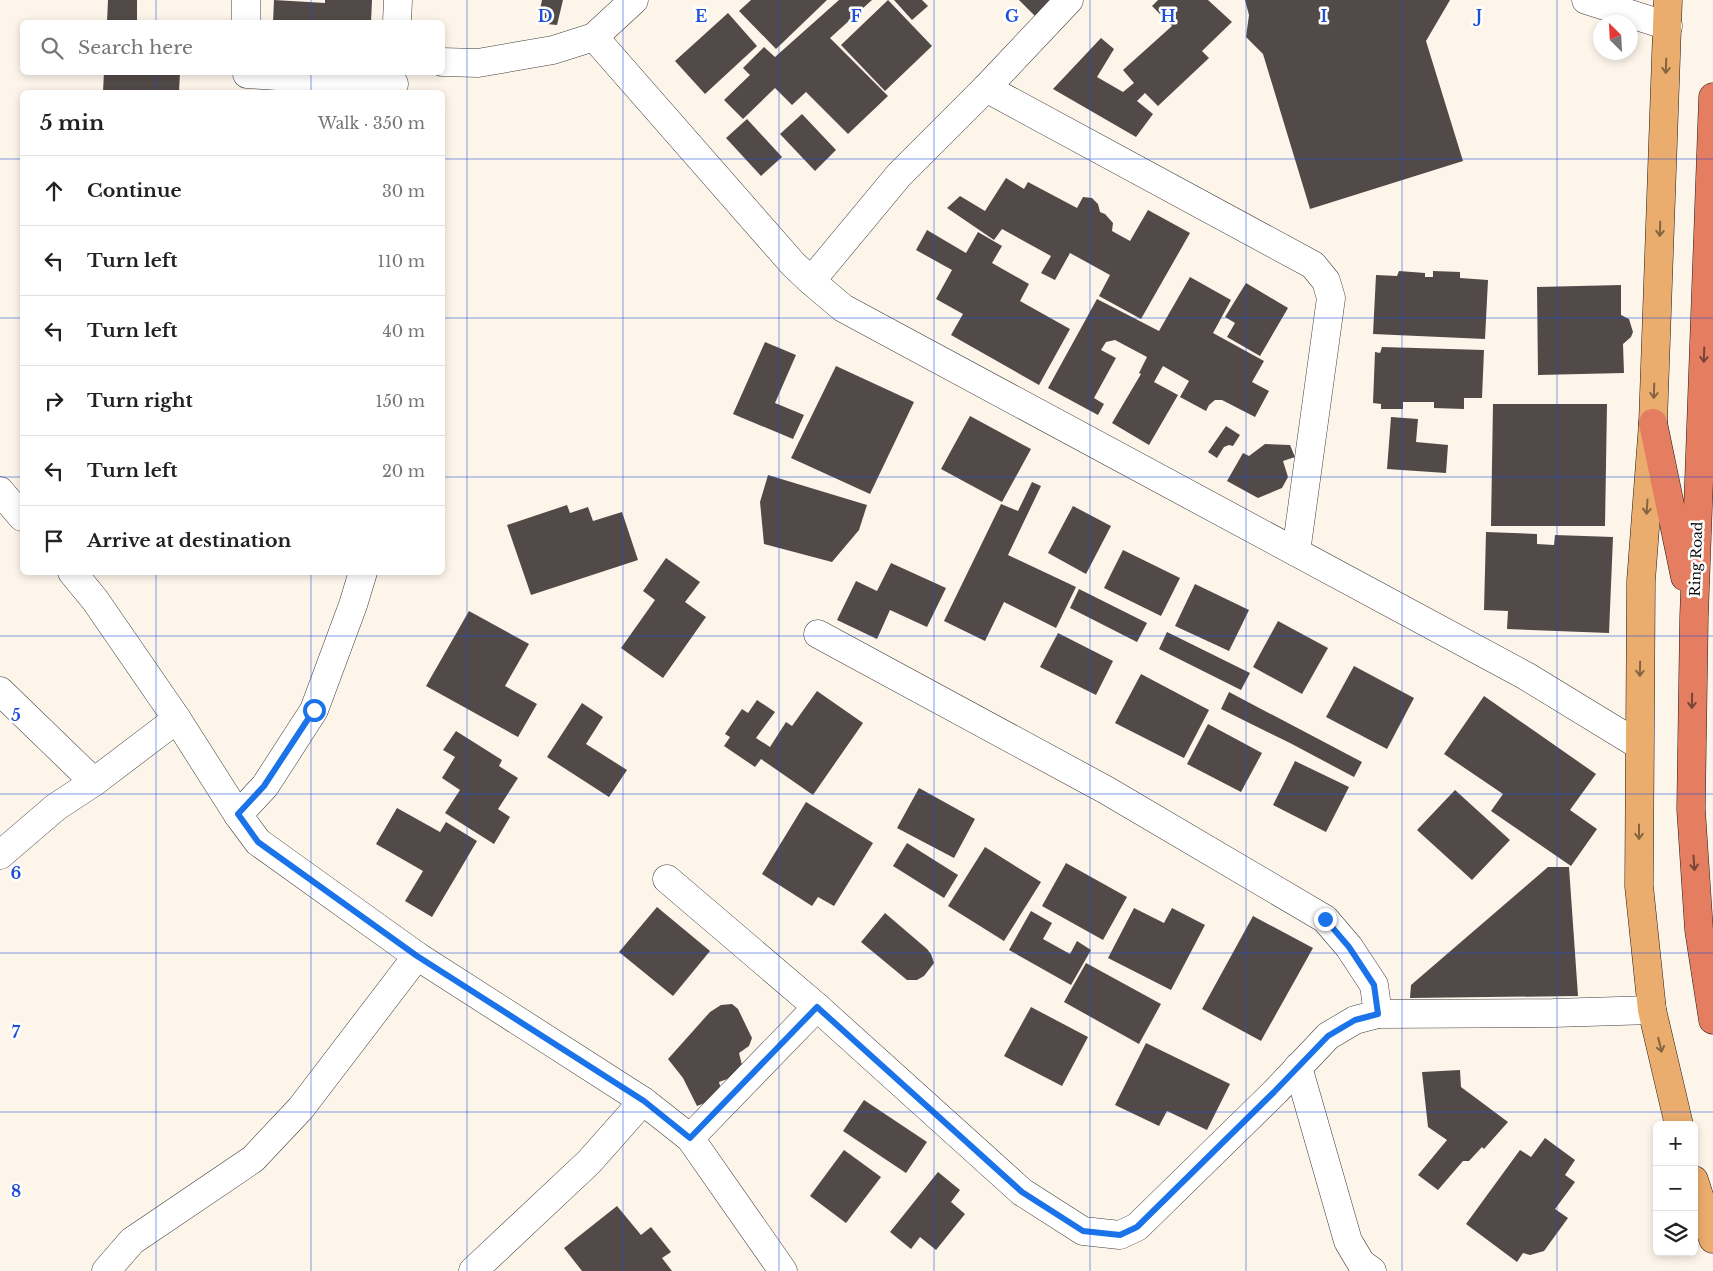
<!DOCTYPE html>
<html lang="en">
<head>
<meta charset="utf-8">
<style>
  :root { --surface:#fff; --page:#f6f6f6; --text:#222; --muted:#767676; --line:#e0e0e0 }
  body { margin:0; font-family:"Libre Baskerville",serif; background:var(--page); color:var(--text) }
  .controls { position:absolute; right:15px; bottom:15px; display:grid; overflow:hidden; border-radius:8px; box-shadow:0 2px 8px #0003 }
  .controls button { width:45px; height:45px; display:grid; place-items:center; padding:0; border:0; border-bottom:1px solid var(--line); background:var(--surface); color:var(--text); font:25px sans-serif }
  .compass { position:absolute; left:1593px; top:15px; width:45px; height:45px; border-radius:50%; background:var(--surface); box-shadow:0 2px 8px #0003; rotate:336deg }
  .stop { position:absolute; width:15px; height:15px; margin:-11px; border:4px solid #1a73e8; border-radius:50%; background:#fff }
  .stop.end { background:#1a73e8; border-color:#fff; box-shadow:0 1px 5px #0008 }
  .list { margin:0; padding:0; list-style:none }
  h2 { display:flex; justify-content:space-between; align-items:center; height:65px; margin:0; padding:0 20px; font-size:21px }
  h2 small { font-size:16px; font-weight:400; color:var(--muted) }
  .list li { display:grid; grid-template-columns:32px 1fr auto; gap:15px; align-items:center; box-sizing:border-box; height:70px; padding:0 20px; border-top:1px solid var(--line) }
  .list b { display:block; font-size:19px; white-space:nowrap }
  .list em { font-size:16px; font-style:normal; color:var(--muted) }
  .icon { flex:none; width:28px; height:28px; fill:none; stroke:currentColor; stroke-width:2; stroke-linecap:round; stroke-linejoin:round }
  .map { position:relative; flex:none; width:1713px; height:1271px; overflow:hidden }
  .search { position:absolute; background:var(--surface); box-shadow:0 2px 8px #0003; left:20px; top:20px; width:425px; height:55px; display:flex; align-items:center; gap:12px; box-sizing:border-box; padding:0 18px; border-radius:8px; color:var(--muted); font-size:19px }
  .panel { position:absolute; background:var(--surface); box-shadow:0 2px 8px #0003; left:20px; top:90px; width:425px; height:485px; border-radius:8px }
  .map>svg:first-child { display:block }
  .building { fill:#524a48 }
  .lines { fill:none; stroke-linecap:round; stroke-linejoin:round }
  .minor-casing { stroke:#3e3e3e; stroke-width:29 }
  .major-casing { stroke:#1c1c1c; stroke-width:29 }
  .highway-casing { stroke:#1c1c1c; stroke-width:29 }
  .minor { stroke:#fff; stroke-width:28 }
  .major { stroke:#eaad6d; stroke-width:28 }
  .highway { stroke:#e57d60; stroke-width:28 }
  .oneway { stroke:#866441 }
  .oneway2 { stroke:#784436 }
  .route { stroke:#1a73e8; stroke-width:6 }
  .grid { fill:none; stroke:#1d4ed8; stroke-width:1; stroke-opacity:0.55 }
  .labels { text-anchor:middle; stroke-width:5; stroke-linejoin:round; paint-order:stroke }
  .street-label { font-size:14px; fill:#0b0b0b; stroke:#fff }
  .grid-label { font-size:16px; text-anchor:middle; font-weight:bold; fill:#1d4ed8; stroke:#fff; stroke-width:5; stroke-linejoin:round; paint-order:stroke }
</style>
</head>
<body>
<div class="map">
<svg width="1713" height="1271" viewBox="0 0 1713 1271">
  <rect width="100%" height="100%" fill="#fdf5ea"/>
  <!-- building -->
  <g class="building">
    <path d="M 108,0 L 137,0 L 137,22 L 107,22 Z"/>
    <path d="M 274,0 L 325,3 L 325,0 L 372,0 L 371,22 L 273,22 Z"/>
    <path d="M 542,0 L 563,0 L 557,25 L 537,23 Z"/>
    <path d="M 751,0 L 827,0 L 776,49 L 739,11 Z"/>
    <path d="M 839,0 L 872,0 L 830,38 L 888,96 L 848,134 L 806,92 L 792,105 L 775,88 L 743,119 L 724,100 L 750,75 L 743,68 L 764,47 L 775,57 Z"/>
    <path d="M 888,0 L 932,46 L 885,91 L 841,45 Z"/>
    <path d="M 894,0 L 922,0 L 928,6 L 912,20 Z"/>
    <path d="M 1019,0 L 1054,0 L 1036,17 Z"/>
    <path d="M 1158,0 L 1208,0 L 1232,22 L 1202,51 L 1209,58 L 1158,106 L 1145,93 L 1137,101 L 1153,114 L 1136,137 L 1053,89 L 1101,38 L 1114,49 L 1097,77 L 1123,92 L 1134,83 L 1123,70 L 1172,26 L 1152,6 Z"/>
    <path d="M 1245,0 L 1450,0 L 1426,41 L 1463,161 L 1310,209 L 1263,54 L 1246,37 L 1249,15 Z"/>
    <path d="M 728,13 L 757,46 L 705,94 L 675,61 Z"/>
    <path d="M 104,72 L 180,72 L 179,92 L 103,92 Z"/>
    <path d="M 802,114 L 836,150 L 815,171 L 780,134 Z"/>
    <path d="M 747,119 L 782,157 L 761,176 L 726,138 Z"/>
    <path d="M 1006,178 L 1024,189 L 1028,182 L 1077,208 L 1083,197 L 1092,198 L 1098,204 L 1100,212 L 1105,214 L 1113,223 L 1112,231 L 1130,241 L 1148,210 L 1190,233 L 1141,319 L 1099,296 L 1110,275 L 1070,253 L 1055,280 L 1041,273 L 1051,256 L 1002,229 L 994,240 L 947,208 L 960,196 L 985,211 Z"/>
    <path d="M 927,230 L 966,253 L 978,232 L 1002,246 L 992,263 L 1029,284 L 1020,301 L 1070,329 L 1039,385 L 951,335 L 963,314 L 936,299 L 952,270 L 916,250 Z"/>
    <path d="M 1399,271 L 1425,273 L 1425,277 L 1433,277 L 1433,271 L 1460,272 L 1460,278 L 1488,280 L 1485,339 L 1373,334 L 1376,275 L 1397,276 Z"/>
    <path d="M 1190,277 L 1231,300 L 1213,333 L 1264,361 L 1252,382 L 1269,391 L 1255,417 L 1222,400 L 1215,400 L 1209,405 L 1206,411 L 1180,397 L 1189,381 L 1163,366 L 1154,382 L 1178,395 L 1149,445 L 1112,423 L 1141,374 L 1139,373 L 1147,357 L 1115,340 L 1106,342 L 1101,350 L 1116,358 L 1094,398 L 1104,404 L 1098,415 L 1048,388 L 1097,299 L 1159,331 Z"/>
    <path d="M 1246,283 L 1288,308 L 1260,356 L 1227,337 L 1235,323 L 1225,317 Z"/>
    <path d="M 1621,285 L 1621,315 L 1629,319 L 1633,332 L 1631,337 L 1623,344 L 1624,373 L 1538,375 L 1537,287 Z"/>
    <path d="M 765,342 L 796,355 L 775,403 L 804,415 L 793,439 L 733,414 Z"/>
    <path d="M 1382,347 L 1484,350 L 1482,398 L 1464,398 L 1464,409 L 1434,408 L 1434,402 L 1403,402 L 1403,409 L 1381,409 L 1381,404 L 1373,403 L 1375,352 L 1380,353 Z"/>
    <path d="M 836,366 L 914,402 L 870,494 L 791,458 Z"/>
    <path d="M 1493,404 L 1607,404 L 1605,526 L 1491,526 Z"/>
    <path d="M 970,416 L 1031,449 L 1002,502 L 941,469 Z"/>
    <path d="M 1391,417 L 1418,419 L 1416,442 L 1448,445 L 1446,473 L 1387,469 Z"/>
    <path d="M 1226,426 L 1240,435 L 1233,446 L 1229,445 L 1224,447 L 1217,458 L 1208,452 Z"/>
    <path d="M 1265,444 L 1290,445 L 1295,457 L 1283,461 L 1288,477 L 1282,488 L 1258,498 L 1227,481 L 1243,453 L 1249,456 Z"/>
    <path d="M 768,475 L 867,505 L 859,530 L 832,562 L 764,544 L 760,502 Z"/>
    <path d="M 1032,482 L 1041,486 L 1008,555 L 1076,587 L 1056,628 L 1004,602 L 985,641 L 944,621 L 1001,504 L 1018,511 Z"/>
    <path d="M 567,505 L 570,513 L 588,507 L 593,521 L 622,512 L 638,560 L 531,595 L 507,525 Z"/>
    <path d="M 1073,506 L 1111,526 L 1086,574 L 1048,553 Z"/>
    <path d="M 1486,532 L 1537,534 L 1537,544 L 1554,545 L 1555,535 L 1613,537 L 1609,633 L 1507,629 L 1508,611 L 1484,610 Z"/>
    <path d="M 1123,550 L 1180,578 L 1161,616 L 1104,588 Z"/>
    <path d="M 666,558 L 700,582 L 685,602 L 706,617 L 663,678 L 621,648 L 655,600 L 643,591 Z"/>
    <path d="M 891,563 L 946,588 L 927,627 L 890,610 L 877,639 L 837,620 L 856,581 L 877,591 Z"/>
    <path d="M 1195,584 L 1249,610 L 1229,651 L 1175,626 Z"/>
    <path d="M 1079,589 L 1147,623 L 1137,642 L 1070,608 Z"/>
    <path d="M 469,611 L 529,644 L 505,686 L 537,704 L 518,737 L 426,686 Z"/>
    <path d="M 1278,621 L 1328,648 L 1302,694 L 1253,667 Z"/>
    <path d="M 1167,632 L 1250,673 L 1241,690 L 1159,649 Z"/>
    <path d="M 1058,633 L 1113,661 L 1096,695 L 1040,667 Z"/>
    <path d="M 1354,666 L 1414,698 L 1387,749 L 1326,717 Z"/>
    <path d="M 1141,674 L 1209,710 L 1184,758 L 1115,723 Z"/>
    <path d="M 817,691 L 863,723 L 813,795 L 761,759 L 755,767 L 724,746 L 730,737 L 725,734 L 742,709 L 748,713 L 757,700 L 775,712 L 756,738 L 770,747 L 786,722 L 792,726 Z"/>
    <path d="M 1229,692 L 1362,762 L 1354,777 L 1290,743 L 1221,709 Z"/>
    <path d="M 1484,696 L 1596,774 L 1570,810 L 1597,829 L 1571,866 L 1491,811 L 1503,794 L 1444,754 Z"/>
    <path d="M 582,703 L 603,717 L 586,744 L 627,770 L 609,797 L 547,757 Z"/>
    <path d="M 1208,724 L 1262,753 L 1241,792 L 1187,764 Z"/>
    <path d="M 456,731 L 502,760 L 499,766 L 518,778 L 498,809 L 510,817 L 494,844 L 445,813 L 460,790 L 442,778 L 455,757 L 443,750 Z"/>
    <path d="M 1295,761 L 1349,787 L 1326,832 L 1273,805 Z"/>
    <path d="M 919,788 L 975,819 L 954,858 L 897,828 Z"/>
    <path d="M 1455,790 L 1510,840 L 1472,880 L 1417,830 Z"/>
    <path d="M 806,802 L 873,843 L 834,906 L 818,897 L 812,906 L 762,874 Z"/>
    <path d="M 397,808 L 440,832 L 446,822 L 477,841 L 432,917 L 405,901 L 423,871 L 376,844 Z"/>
    <path d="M 907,843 L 958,875 L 944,898 L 893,866 Z"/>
    <path d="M 985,847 L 1041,882 L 1004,941 L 948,906 Z"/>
    <path d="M 1066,863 L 1127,897 L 1103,940 L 1042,906 Z"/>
    <path d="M 1548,867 L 1569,867 L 1578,996 L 1410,998 L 1411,985 Z"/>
    <path d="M 657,907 L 710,951 L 673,996 L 619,952 Z"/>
    <path d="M 1134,908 L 1164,923 L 1172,908 L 1205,925 L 1171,990 L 1108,958 Z"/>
    <path d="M 1031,911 L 1052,923 L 1043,939 L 1070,954 L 1077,941 L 1091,950 L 1071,985 L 1009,950 Z"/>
    <path d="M 885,913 L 927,949 L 931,954 L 934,963 L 924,976 L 917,980 L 907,980 L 861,942 Z"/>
    <path d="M 1253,916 L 1313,948 L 1261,1041 L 1202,1009 Z"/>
    <path d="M 1086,963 L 1161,1004 L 1139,1044 L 1064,1002 Z"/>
    <path d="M 732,1004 L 738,1009 L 752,1038 L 749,1046 L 739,1053 L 744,1073 L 719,1082 L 723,1096 L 697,1106 L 683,1078 L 668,1059 L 710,1012 L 721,1005 Z"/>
    <path d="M 1031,1007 L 1088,1037 L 1062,1086 L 1004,1056 Z"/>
    <path d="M 1146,1043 L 1230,1084 L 1207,1130 L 1167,1111 L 1159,1126 L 1115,1105 Z"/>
    <path d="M 1460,1070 L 1461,1087 L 1508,1122 L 1484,1149 L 1482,1147 L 1469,1161 L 1463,1161 L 1438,1190 L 1418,1175 L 1447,1140 L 1428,1127 L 1422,1072 Z"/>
    <path d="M 864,1100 L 927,1142 L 906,1173 L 843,1131 Z"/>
    <path d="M 1545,1138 L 1575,1160 L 1565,1175 L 1575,1182 L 1555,1209 L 1568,1218 L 1544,1251 L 1530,1255 L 1523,1253 L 1517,1262 L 1466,1224 L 1520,1150 L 1531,1157 Z"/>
    <path d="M 844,1150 L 881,1177 L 846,1223 L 810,1196 Z"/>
    <path d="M 938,1172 L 960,1190 L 951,1202 L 965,1214 L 936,1250 L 920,1237 L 911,1249 L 890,1232 Z"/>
    <path d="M 617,1206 L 641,1235 L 651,1227 L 671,1252 L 662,1258 L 672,1271 L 582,1271 L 564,1248 Z"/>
  </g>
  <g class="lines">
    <defs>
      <g id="minor">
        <path d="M 246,0 L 246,22"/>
        <path d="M 1586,0 L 1668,26"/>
        <path d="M 397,22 L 398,0"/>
        <path d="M 594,37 L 793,264 L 811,281 L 843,308 L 1526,676 L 1639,745"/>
        <path d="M 442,62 L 478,63 L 553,50 L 594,37 L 634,0"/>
        <path d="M 247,72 L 247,74 L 394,84"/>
        <path d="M 986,88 L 1313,265 L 1326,281 L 1331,298 L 1296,552"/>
        <path d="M 811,281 L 899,175 L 986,88 L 1069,0"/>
        <path d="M 0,491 L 22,517"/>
        <path d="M 72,572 L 95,600 L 177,719 L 238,815 L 258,842 L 417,956 L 643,1101 L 690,1138 L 783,1271"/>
        <path d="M 818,634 L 1106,790 L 1325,919 L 1349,947 L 1374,985 L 1378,1014"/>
        <path d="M 0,691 L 94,782"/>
        <path d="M 238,815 L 265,786 L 314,710 L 353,605 L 363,572"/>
        <path d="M 0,855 L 56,807 L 94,782 L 177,719"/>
        <path d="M 667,879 L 817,1007 L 1022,1192 L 1083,1231 L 1120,1235 L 1137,1227 L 1275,1092 L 1328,1036 L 1355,1020 L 1378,1014 L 1553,1013 L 1652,1010"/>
        <path d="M 1298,1067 L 1348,1241 L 1361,1263 L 1372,1271"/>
        <path d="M 690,1138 L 817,1007"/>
        <path d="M 106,1271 L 132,1241 L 253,1159 L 301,1108 L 417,956"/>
        <path d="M 473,1271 L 589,1162 L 643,1101"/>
      </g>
      <g id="major">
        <path d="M 1668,0 L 1653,423 L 1641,581 L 1639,886 L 1652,1010 L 1679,1125"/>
        <path d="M 1694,1180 L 1713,1239"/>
      </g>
      <g id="highway">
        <path d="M 1713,97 L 1694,617 L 1691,809 L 1699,930 L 1713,1020"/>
        <path d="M 1653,423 L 1685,577"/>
      </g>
    </defs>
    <!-- minor casing -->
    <use href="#minor" class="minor-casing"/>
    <!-- major casing -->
    <use href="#major" class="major-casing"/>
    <!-- highway casing -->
    <use href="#highway" class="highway-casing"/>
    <!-- minor -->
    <use href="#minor" class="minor"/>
    <!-- major -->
    <use href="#major" class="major"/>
    <!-- highway -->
    <use href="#highway" class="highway"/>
  </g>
  <!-- one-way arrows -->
  <defs><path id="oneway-shaft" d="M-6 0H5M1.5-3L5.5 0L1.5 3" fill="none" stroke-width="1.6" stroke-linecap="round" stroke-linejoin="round" transform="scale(1.25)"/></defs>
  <g class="oneway">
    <use href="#oneway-shaft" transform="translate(1666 66) rotate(92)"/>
    <use href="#oneway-shaft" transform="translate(1660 229) rotate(92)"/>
    <use href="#oneway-shaft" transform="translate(1654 391) rotate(92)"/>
    <use href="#oneway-shaft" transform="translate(1647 507) rotate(94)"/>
    <use href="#oneway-shaft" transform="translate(1640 669) rotate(91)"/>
    <use href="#oneway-shaft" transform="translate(1639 832) rotate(90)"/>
    <use href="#oneway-shaft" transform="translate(1660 1045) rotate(76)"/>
  </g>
  <g class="oneway2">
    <use href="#oneway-shaft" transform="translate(1704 355) rotate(92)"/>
    <use href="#oneway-shaft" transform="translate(1692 701) rotate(91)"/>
    <use href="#oneway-shaft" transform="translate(1694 863) rotate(86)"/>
  </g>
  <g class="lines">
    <!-- route -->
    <path class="route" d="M 314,710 L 264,786 L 238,814 L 258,842 L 417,956 L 644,1101 L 690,1138 L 817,1007 L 1022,1192 L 1083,1231 L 1120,1235 L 1137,1227 L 1274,1092 L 1328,1036 L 1355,1020 L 1378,1014 L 1374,985 L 1349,947 L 1325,919"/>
  </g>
  <!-- grid -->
  <path class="grid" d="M 156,0 L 156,22M 311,0 L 311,22M 467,0 L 467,1271M 623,0 L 623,1271M 779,0 L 779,1271M 934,0 L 934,1271M 1090,0 L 1090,1271M 1246,0 L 1246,1271M 1402,0 L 1402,1271M 1557,0 L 1557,1271M 156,72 L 156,92M 311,72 L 311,92M 0,159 L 22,159M 442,159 L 1713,159M 0,318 L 22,318M 442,318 L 1713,318M 0,477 L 22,477M 442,477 L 1713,477M 156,572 L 156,1271M 311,572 L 311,1271M 0,636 L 1713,636M 0,794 L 1713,794M 0,953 L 1713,953M 0,1112 L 1713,1112"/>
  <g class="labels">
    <!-- street labels -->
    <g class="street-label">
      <text transform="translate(1696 559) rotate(-88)" y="5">Ring Road</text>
    </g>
  </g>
  <g class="grid-label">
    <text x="545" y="22">D</text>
    <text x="701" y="22">E</text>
    <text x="856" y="22">F</text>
    <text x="1012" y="22">G</text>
    <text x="1168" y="22">H</text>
    <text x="1324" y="22">I</text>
    <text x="1479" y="22">J</text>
    <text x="16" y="721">5</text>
    <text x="16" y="879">6</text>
    <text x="16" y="1038">7</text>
    <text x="16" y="1197">8</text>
  </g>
</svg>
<div class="controls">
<button>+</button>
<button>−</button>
<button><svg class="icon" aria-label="layers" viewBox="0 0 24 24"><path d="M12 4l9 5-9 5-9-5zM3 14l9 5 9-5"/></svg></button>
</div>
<svg class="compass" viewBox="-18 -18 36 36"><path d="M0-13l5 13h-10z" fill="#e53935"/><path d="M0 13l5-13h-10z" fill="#767676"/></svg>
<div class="stop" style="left:314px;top:710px"></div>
<div class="stop end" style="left:1325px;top:919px"></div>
<div class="search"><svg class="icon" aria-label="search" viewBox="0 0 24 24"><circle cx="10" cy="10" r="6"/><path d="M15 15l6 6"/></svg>Search here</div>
<section class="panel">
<h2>5 min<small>Walk · 350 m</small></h2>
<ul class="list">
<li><svg class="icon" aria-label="ahead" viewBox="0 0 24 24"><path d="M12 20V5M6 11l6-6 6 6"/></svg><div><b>Continue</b></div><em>30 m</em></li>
<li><svg class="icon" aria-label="left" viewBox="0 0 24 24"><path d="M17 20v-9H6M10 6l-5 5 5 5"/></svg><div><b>Turn left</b></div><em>110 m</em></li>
<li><svg class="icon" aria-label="left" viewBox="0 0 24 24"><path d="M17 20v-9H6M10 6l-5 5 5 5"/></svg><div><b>Turn left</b></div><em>40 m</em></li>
<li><svg class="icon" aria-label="right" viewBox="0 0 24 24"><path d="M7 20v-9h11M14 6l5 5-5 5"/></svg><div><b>Turn right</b></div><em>150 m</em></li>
<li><svg class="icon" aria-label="left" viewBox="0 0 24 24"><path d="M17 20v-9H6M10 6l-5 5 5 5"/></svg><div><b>Turn left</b></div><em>20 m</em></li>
<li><svg class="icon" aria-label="arrive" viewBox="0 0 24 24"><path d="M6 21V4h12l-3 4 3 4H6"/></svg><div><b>Arrive at destination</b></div></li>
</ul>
</section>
</div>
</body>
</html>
